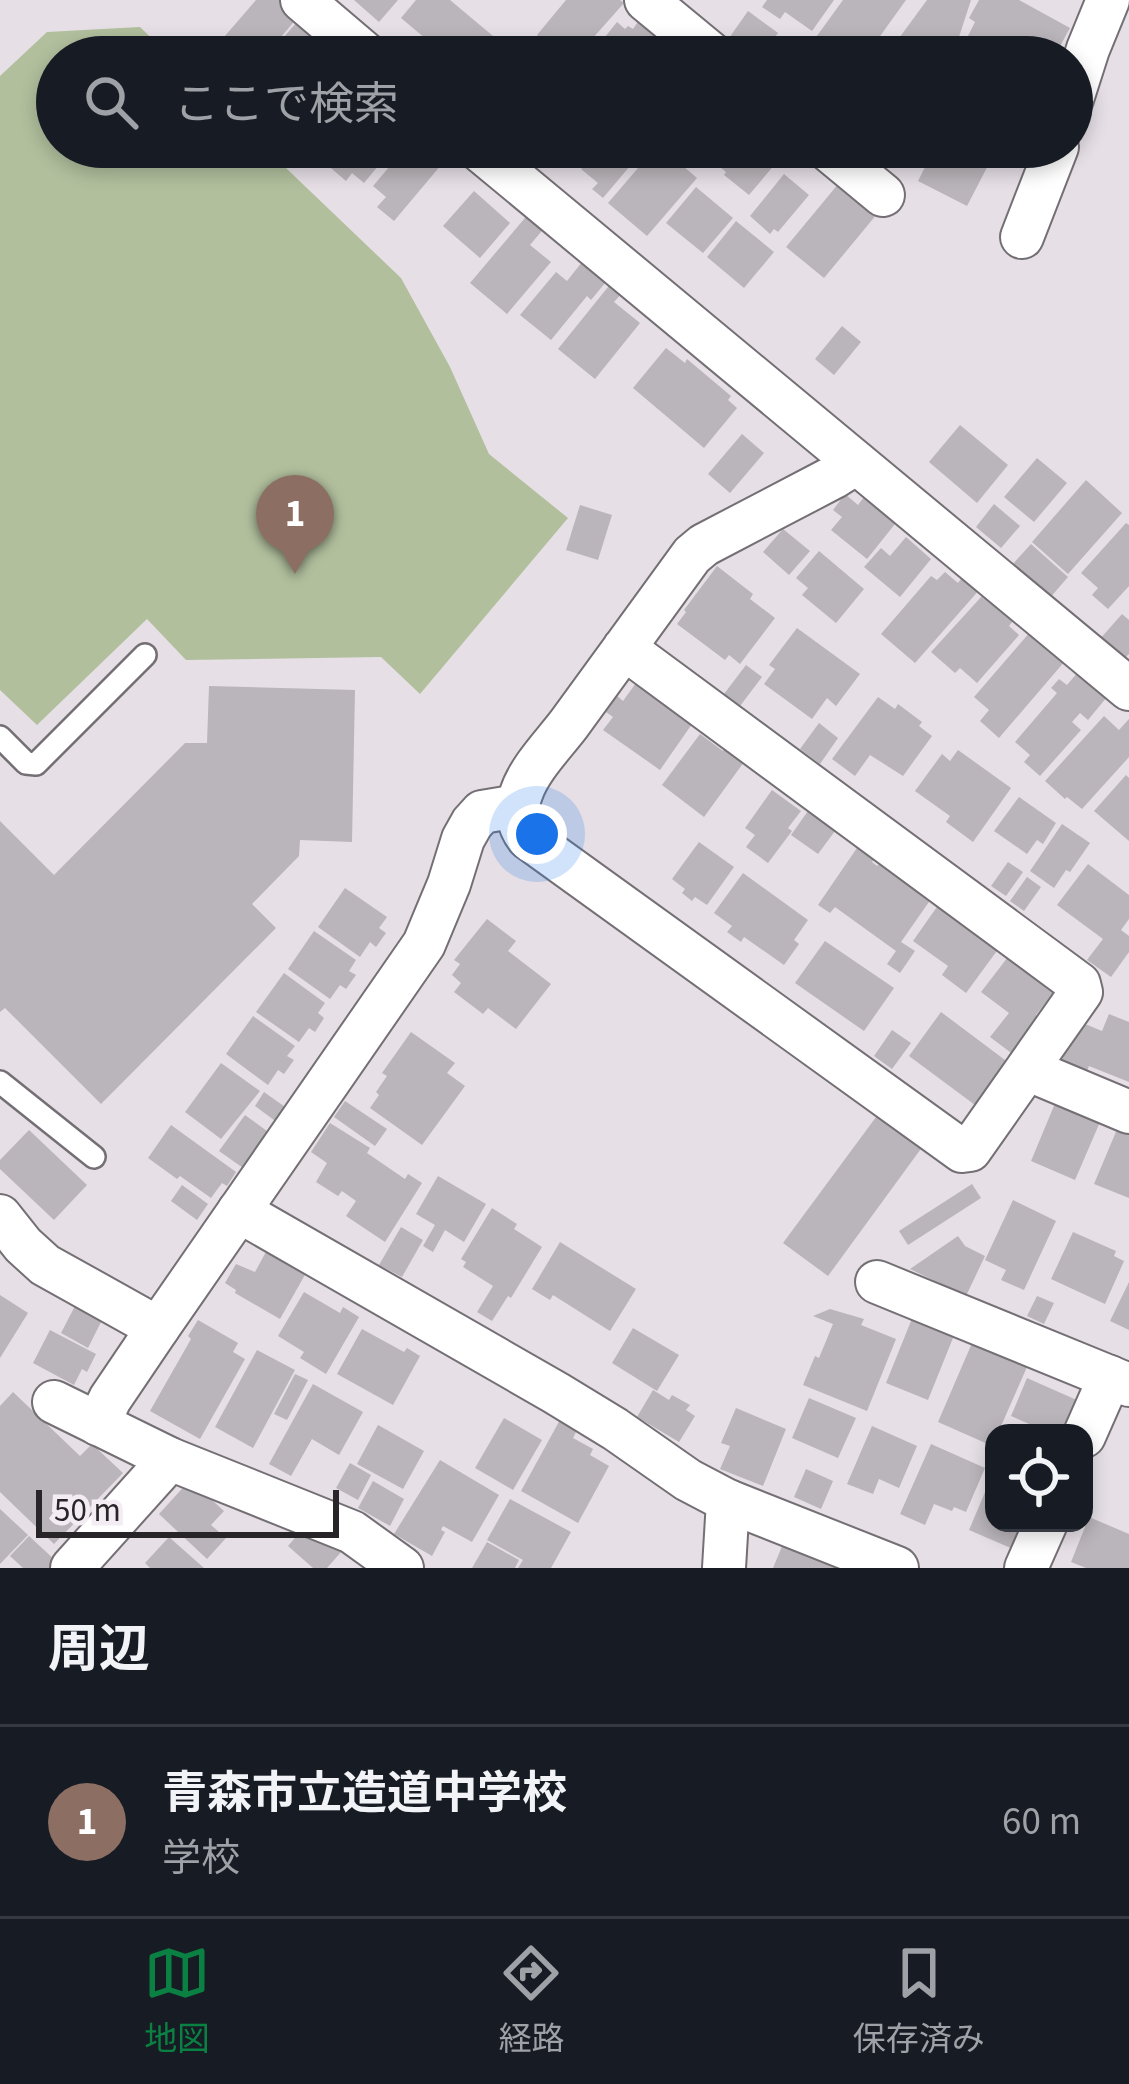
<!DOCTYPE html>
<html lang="ja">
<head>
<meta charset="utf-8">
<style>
  :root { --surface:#171b24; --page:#20242c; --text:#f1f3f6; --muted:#9ea1a6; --line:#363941; --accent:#0b8043 }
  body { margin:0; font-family:"Source Sans 3","Noto Sans JP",sans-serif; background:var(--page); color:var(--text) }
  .controls { position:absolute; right:36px; bottom:36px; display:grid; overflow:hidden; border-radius:24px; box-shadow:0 6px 18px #0003 }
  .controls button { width:108px; height:108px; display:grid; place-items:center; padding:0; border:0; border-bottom:3px solid var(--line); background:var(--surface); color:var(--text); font:60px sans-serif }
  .scale { position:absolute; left:36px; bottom:30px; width:303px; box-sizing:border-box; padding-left:12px; border:6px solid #272527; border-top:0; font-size:33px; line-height:42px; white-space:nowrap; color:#272527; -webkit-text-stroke:9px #f3edf3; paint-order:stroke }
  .you { position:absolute; left:537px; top:834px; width:42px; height:42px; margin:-30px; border:9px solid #fff; border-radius:50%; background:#1a73e8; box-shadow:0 0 0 18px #1a73e833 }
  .badge { display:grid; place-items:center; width:78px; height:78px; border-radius:50%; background:var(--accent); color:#fff; font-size:39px; font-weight:700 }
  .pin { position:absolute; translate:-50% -99px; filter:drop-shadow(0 3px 6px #0008) }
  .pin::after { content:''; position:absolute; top:63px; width:42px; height:36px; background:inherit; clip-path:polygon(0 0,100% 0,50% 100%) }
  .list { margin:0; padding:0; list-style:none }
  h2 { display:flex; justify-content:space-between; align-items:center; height:156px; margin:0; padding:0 48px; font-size:51px }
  h2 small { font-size:39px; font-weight:400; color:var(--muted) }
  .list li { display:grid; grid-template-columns:78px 1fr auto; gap:36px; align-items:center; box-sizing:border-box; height:192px; padding:0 48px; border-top:3px solid var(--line) }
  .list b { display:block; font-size:45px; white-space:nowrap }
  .list p { margin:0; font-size:39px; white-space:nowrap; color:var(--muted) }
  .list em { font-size:39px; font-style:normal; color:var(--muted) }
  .icon { flex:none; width:66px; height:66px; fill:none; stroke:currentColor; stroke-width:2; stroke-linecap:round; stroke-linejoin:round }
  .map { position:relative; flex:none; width:1129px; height:1568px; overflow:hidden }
  .search { position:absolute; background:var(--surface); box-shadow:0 6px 18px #0003; left:36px; right:36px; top:36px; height:132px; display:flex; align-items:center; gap:30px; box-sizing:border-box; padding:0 42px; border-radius:66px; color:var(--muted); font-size:45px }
  .sheet { height:348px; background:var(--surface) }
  nav { display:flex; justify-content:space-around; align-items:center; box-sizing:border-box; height:168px; border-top:3px solid var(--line); background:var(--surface); font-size:33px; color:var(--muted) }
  nav a { display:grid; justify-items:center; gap:6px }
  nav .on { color:var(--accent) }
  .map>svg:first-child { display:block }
  .green { fill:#b1bf9d }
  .building { fill:#bab5ba }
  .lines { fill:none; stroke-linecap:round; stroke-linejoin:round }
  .service-casing { stroke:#746f74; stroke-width:26 }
  .minor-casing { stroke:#746f74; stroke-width:46 }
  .service { stroke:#fff; stroke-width:21 }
  .minor { stroke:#fff; stroke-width:42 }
</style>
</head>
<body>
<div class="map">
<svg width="1129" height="1568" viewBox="0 0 1129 1568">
  <rect width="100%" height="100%" fill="#e6e0e6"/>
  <!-- green -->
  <path class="green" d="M 140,27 L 171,57 L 57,57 L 57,147 L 264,147 L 401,278 L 450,367 L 489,454 L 568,518 L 420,694 L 381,657 L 186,660 L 147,619 L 37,725 L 0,690 L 0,76 L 47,32 Z"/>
  <!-- building -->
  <g class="building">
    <path d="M 256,0 L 279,0 L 298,17 L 264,57 L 234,57 L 218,44 Z"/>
    <path d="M 354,0 L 398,0 L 379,22 Z"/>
    <path d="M 416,0 L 450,0 L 493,36 L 476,57 L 431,57 L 438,49 L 401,18 Z"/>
    <path d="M 566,0 L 620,0 L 624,3 L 576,57 L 563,47 L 557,53 L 537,35 Z"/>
    <path d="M 767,0 L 834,0 L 812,31 L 785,12 L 780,19 L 762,7 Z"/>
    <path d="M 843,0 L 906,0 L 865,57 L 837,57 L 814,40 Z"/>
    <path d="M 927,0 L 971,0 L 959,37 L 945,57 L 911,57 L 894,45 Z"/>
    <path d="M 979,0 L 1019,0 L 1070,28 L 1054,57 L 1046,57 L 1033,50 L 1031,55 L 998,54 L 967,38 L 975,22 L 969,18 Z"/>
    <path d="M 748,11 L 778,33 L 761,57 L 755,57 L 729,38 Z"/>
    <path d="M 302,16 L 327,38 L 313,53 L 308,49 L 304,54 L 284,37 Z"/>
    <path d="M 640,19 L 659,35 L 641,57 L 589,57 L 617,22 L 625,29 L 628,26 L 633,29 Z"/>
    <path d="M 338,147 L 394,147 L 364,183 L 352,173 L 346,181 L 325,163 Z"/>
    <path d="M 406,147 L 447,147 L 452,152 L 394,221 L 377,207 L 386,197 L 373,186 Z"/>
    <path d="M 600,147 L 646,147 L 603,198 L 592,189 L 598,183 L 581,169 Z"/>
    <path d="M 656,147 L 661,147 L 697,178 L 647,236 L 608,203 Z"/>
    <path d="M 727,147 L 784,147 L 787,150 L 749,195 L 724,175 L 726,172 L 714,162 Z"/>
    <path d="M 935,147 L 981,147 L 994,154 L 967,206 L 918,181 Z"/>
    <path d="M 784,174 L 809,195 L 778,232 L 774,229 L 770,234 L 750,216 Z"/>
    <path d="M 839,183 L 877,214 L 824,278 L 786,247 Z"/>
    <path d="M 696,187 L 733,218 L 703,253 L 666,223 Z"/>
    <path d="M 474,191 L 510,223 L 480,258 L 443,226 Z"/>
    <path d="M 530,212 L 546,226 L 530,245 L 551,262 L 507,314 L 470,283 Z"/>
    <path d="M 736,221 L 774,252 L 744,288 L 707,257 Z"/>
    <path d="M 586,257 L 610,277 L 591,300 L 587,296 L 551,340 L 520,315 L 556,272 L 567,281 Z"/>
    <path d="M 612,282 L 623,292 L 614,302 L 640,323 L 595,379 L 558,349 Z"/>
    <path d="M 842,326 L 861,342 L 834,375 L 815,359 Z"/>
    <path d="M 666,348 L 685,363 L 687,359 L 731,396 L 728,400 L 737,408 L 704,448 L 633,388 Z"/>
    <path d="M 960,425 L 1008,465 L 977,503 L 929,462 Z"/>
    <path d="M 742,434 L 764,453 L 730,493 L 708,474 Z"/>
    <path d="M 1037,458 L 1067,483 L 1034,522 L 1004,497 Z"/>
    <path d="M 1086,480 L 1122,513 L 1068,574 L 1032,542 Z"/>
    <path d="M 867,493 L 899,519 L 867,559 L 831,530 L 842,517 L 833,510 L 845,494 L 858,505 Z"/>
    <path d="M 994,504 L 1020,526 L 1001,548 L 976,527 Z"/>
    <path d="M 580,505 L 612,515 L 598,560 L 566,550 Z"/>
    <path d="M 1126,523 L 1129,525 L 1129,586 L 1108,609 L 1092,595 L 1098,588 L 1081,573 Z"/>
    <path d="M 783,529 L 810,551 L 789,575 L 763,552 Z"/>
    <path d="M 906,537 L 931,559 L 900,597 L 864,567 L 881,548 L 890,556 Z"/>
    <path d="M 1031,544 L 1068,577 L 1049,599 L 1012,565 Z"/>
    <path d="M 819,551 L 864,589 L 836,623 L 802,595 L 808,588 L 796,578 Z"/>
    <path d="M 717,566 L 753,594 L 750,599 L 775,618 L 740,664 L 729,655 L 725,660 L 677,624 L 686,612 L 684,610 Z"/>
    <path d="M 945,572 L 958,583 L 964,575 L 980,589 L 915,663 L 881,634 L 931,576 L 937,580 Z"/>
    <path d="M 989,594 L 1016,617 L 1009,626 L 1019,635 L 977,683 L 960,668 L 955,673 L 931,652 L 982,596 L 984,599 Z"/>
    <path d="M 1122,614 L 1129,620 L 1129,654 L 1124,659 L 1100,639 Z"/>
    <path d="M 797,628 L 860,674 L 836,706 L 827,698 L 812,719 L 764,684 L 775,669 L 769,665 Z"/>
    <path d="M 1031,631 L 1065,661 L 999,738 L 980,721 L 989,710 L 974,697 Z"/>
    <path d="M 746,665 L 762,677 L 740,706 L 724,694 Z"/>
    <path d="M 1078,672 L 1107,697 L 1088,720 L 1080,713 L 1072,722 L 1081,730 L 1040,776 L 1024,762 L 1030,755 L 1015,742 L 1057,693 L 1051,688 L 1059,679 L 1067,685 Z"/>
    <path d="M 636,683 L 692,724 L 660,770 L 603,730 L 613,717 L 606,712 L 617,696 L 623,701 Z"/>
    <path d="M 209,686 L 355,690 L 352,842 L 300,840 L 299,856 L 252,904 L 276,928 L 101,1104 L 5,1008 L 0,1012 L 0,821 L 54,875 L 185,743 L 207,743 Z"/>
    <path d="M 878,697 L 895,709 L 898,704 L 922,722 L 919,726 L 932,736 L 903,776 L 870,755 L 855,776 L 832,759 Z"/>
    <path d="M 1104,716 L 1119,730 L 1129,719 L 1129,757 L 1082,809 L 1067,797 L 1065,799 L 1045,781 Z"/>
    <path d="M 819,723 L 838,738 L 820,764 L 800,749 Z"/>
    <path d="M 700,734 L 723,751 L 725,748 L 744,762 L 704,817 L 662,785 Z"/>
    <path d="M 958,750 L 1011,788 L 973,842 L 946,822 L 950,816 L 915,791 L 942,754 L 950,761 Z"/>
    <path d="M 1126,775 L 1129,778 L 1129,841 L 1094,811 Z"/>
    <path d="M 772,790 L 801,811 L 788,828 L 792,831 L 768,863 L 746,847 L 755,835 L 745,828 Z"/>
    <path d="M 1019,797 L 1056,823 L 1043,844 L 1037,840 L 1027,854 L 994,831 Z"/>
    <path d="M 808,811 L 835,831 L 818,854 L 791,835 Z"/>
    <path d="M 1062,824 L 1090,843 L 1070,872 L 1066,870 L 1054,888 L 1030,871 Z"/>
    <path d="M 699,842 L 734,867 L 707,905 L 695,897 L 692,901 L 682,893 L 685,889 L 672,879 Z"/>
    <path d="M 859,845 L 875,857 L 872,862 L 877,866 L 879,864 L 931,899 L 901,942 L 915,951 L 900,973 L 887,964 L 896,951 L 835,907 L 830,913 L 818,905 Z"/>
    <path d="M 1008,862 L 1023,872 L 1006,896 L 991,886 Z"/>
    <path d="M 1088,864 L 1129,895 L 1129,919 L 1121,930 L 1129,936 L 1129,952 L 1111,977 L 1087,960 L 1103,939 L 1057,905 Z"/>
    <path d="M 743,873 L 808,920 L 794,940 L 799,944 L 784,965 L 744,937 L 741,942 L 727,932 L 732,926 L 714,913 Z"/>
    <path d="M 1027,877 L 1041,887 L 1024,911 L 1010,901 Z"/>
    <path d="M 345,888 L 387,917 L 379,928 L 386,933 L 376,947 L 370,942 L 360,957 L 318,927 Z"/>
    <path d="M 939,904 L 999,948 L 966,993 L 942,975 L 948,966 L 913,941 Z"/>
    <path d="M 487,919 L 516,941 L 508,951 L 551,984 L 516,1029 L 488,1008 L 483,1014 L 454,992 L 461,983 L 452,975 L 460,964 L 454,960 Z"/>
    <path d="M 314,931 L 356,960 L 349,971 L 356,975 L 346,989 L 340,985 L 330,999 L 288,969 Z"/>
    <path d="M 825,941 L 894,988 L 864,1031 L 795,983 Z"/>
    <path d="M 1011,953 L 1057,987 L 1036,1015 L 1044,1022 L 1018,1058 L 990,1037 L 1009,1013 L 981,992 Z"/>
    <path d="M 284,973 L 325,1003 L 318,1013 L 324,1018 L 315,1032 L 309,1028 L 299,1042 L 256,1012 Z"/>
    <path d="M 941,1012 L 1013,1066 L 995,1091 L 988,1087 L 975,1105 L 909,1056 Z"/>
    <path d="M 1109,1014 L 1129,1022 L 1129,1082 L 1089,1066 L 1087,1071 L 1062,1060 L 1070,1042 L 1085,1024 L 1102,1031 Z"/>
    <path d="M 253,1016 L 295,1046 L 287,1056 L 294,1060 L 284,1074 L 278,1070 L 268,1085 L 226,1054 Z"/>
    <path d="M 892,1030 L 911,1043 L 892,1069 L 874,1056 Z"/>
    <path d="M 411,1032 L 455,1063 L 447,1073 L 465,1086 L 422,1145 L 370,1108 L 379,1095 L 376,1092 L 387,1076 L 382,1073 Z"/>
    <path d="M 221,1063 L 260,1091 L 221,1139 L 185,1112 Z"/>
    <path d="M 264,1092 L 288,1109 L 278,1123 L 255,1106 Z"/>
    <path d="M 345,1101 L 387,1129 L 375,1146 L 334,1117 Z"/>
    <path d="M 1056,1101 L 1103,1115 L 1075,1180 L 1031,1161 Z"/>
    <path d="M 879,1113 L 923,1146 L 828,1276 L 783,1243 Z"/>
    <path d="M 245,1115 L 271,1134 L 246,1170 L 219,1151 Z"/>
    <path d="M 330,1123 L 370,1148 L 367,1153 L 405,1179 L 408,1174 L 422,1183 L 385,1242 L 346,1216 L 356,1201 L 342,1191 L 338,1196 L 316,1182 L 327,1163 L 311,1152 Z"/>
    <path d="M 171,1125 L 236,1172 L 227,1186 L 222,1183 L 211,1198 L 180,1176 L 177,1179 L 148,1158 Z"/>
    <path d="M 1118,1127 L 1129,1131 L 1129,1198 L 1094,1184 Z"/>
    <path d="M 29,1130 L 87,1185 L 54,1220 L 0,1169 L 0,1160 Z"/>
    <path d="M 438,1176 L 486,1204 L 464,1242 L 445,1230 L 433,1252 L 423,1246 L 435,1225 L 416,1214 Z"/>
    <path d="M 972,1184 L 981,1198 L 908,1245 L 899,1231 Z"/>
    <path d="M 182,1185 L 208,1204 L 197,1220 L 171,1201 Z"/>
    <path d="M 1013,1200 L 1056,1221 L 1024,1290 L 1001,1280 L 1006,1270 L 985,1260 Z"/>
    <path d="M 492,1208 L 517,1224 L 514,1229 L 542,1247 L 511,1298 L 508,1296 L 492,1321 L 477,1312 L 493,1286 L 463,1267 L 466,1262 L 461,1259 Z"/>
    <path d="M 401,1227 L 423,1240 L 402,1277 L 379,1265 Z"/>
    <path d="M 1073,1232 L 1116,1251 L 1114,1256 L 1124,1261 L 1105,1304 L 1051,1279 Z"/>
    <path d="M 958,1236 L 965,1246 L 985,1256 L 966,1296 L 910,1269 Z"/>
    <path d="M 560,1242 L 636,1289 L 610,1331 L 553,1295 L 550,1300 L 532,1289 Z"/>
    <path d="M 267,1250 L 306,1273 L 280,1319 L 235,1293 L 236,1290 L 225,1283 L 236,1264 L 255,1272 Z"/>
    <path d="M 1129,1282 L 1129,1330 L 1110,1321 Z"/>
    <path d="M 304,1292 L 340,1313 L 343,1307 L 359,1317 L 326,1374 L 300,1358 L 304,1352 L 278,1336 Z"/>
    <path d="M 0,1295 L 28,1313 L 0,1358 Z"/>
    <path d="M 1037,1296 L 1054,1303 L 1044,1324 L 1027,1316 Z"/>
    <path d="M 75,1306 L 102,1320 L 88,1348 L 61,1333 Z"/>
    <path d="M 830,1309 L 864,1319 L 861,1325 L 896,1339 L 867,1411 L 803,1385 L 815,1356 L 819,1358 L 833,1324 L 813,1316 Z"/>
    <path d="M 913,1316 L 955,1333 L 928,1400 L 886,1383 Z"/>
    <path d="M 198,1320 L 238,1343 L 233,1352 L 245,1359 L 200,1439 L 150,1411 L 191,1339 L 188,1336 Z"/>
    <path d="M 633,1328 L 679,1355 L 657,1391 L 612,1363 Z"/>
    <path d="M 362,1329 L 404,1352 L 407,1348 L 420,1356 L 393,1405 L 337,1374 Z"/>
    <path d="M 50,1330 L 96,1354 L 87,1372 L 82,1369 L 74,1385 L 33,1363 Z"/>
    <path d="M 972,1343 L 1027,1367 L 998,1433 L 994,1433 L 990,1445 L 938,1422 Z"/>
    <path d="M 257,1350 L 295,1370 L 253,1448 L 215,1427 Z"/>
    <path d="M 295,1374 L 308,1380 L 287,1420 L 274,1414 Z"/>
    <path d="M 1027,1378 L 1079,1401 L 1065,1433 L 1050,1433 L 1011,1416 Z"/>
    <path d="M 313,1384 L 363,1412 L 339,1455 L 312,1439 L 291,1476 L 269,1464 Z"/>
    <path d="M 653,1390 L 669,1400 L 672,1395 L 690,1405 L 686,1410 L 695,1416 L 679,1442 L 637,1417 Z"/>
    <path d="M 13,1392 L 80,1456 L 92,1444 L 123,1473 L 54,1544 L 0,1492 L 0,1406 Z"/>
    <path d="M 809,1398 L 856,1418 L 838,1458 L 792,1438 Z"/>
    <path d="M 736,1408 L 786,1429 L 763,1486 L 720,1469 L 730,1446 L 721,1443 Z"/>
    <path d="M 504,1418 L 542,1440 L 513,1490 L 475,1468 Z"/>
    <path d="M 561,1418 L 578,1428 L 573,1438 L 593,1449 L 590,1455 L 609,1466 L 578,1523 L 521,1491 Z"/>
    <path d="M 378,1425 L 424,1451 L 403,1489 L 357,1464 Z"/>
    <path d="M 872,1426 L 917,1446 L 899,1488 L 879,1479 L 873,1494 L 847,1484 Z"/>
    <path d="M 931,1444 L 985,1468 L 966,1512 L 954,1507 L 952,1511 L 934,1504 L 925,1525 L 900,1514 Z"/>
    <path d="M 440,1460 L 499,1495 L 472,1542 L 443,1526 L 441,1530 L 445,1532 L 432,1556 L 394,1534 Z"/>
    <path d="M 350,1463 L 371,1475 L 358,1500 L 336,1488 Z"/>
    <path d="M 806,1469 L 833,1481 L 821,1509 L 794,1497 Z"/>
    <path d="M 994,1471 L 994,1523 L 1024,1523 L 1013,1549 L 969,1530 Z"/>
    <path d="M 190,1480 L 224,1511 L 211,1525 L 226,1538 L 207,1559 L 159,1514 Z"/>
    <path d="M 373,1481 L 404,1499 L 390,1526 L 358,1508 Z"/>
    <path d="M 510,1499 L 571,1532 L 551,1568 L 518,1568 L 523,1560 L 487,1540 Z"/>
    <path d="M 0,1509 L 28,1535 L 0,1564 Z"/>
    <path d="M 1089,1517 L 1129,1534 L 1129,1568 L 1086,1568 L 1071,1562 Z"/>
    <path d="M 299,1533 L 342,1551 L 327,1568 L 313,1568 L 288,1546 Z"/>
    <path d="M 29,1536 L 57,1562 L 52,1568 L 23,1568 L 10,1556 Z"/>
    <path d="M 169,1537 L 204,1568 L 150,1568 L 145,1563 Z"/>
    <path d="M 487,1542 L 519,1560 L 515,1568 L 472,1568 Z"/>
    <path d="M 783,1544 L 846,1568 L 773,1568 Z"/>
  </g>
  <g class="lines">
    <defs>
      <g id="service">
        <path d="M 0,737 L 26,763 L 36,764 L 145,655"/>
        <path d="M 0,1082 L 94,1157"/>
      </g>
      <g id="minor">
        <path d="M 302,0 L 369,57"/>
        <path d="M 646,0 L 715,57"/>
        <path d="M 1072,99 L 1088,49 L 1108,0"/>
        <path d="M 476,147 L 1129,689"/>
        <path d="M 825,147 L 883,195"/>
        <path d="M 1022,237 L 1057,147"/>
        <path d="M 624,648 L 1079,984 L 1081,992 L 970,1150 L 962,1151 L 528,838 C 518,825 515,810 521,794 C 529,769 553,745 569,724 C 610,668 651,611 692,555 L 704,545 L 834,477 L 856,463"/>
        <path d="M 1029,1070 L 1129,1112"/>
        <path d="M 239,1211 L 556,1393 L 615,1429 L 688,1480 L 728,1501 L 897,1568"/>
        <path d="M 0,1216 L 23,1245 L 45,1265 L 158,1328"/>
        <path d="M 877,1282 L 1129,1385"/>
        <path d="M 54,1402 L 170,1459 L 352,1532 L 402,1568"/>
        <path d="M 98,1424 L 110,1399 L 158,1328 L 424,944 L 449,884 L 463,839 L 472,823 L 482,812 L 518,806"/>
        <path d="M 1084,1436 L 1110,1377"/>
        <path d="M 72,1568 L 170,1459"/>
        <path d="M 724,1568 L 728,1501"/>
        <path d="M 1026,1568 L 1046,1523"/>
      </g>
    </defs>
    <!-- service casing -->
    <use href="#service" class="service-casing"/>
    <!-- minor casing -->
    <use href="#minor" class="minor-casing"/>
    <!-- service -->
    <use href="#service" class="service"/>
    <!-- minor -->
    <use href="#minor" class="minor"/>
  </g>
</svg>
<div class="controls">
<button><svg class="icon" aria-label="locate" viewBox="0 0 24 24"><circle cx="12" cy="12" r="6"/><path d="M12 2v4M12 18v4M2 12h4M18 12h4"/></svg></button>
</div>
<div class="scale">50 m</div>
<div class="you"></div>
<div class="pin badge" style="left:295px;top:574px;background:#8d6e63">1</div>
<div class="search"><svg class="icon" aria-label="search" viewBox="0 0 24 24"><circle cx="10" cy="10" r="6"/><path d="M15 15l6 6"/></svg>ここで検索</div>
</div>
<section class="sheet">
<h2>周辺<small></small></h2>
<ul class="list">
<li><span class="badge" style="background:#8d6e63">1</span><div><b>青森市立造道中学校</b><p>学校</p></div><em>60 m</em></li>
</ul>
</section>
<nav>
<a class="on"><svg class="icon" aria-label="map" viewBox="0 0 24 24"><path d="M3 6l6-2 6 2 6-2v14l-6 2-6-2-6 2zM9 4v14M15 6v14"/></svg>地図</a>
<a><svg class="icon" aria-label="directions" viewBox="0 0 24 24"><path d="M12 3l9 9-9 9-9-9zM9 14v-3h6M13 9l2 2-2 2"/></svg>経路</a>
<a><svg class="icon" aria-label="saved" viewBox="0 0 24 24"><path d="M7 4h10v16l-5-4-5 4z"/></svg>保存済み</a>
</nav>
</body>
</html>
